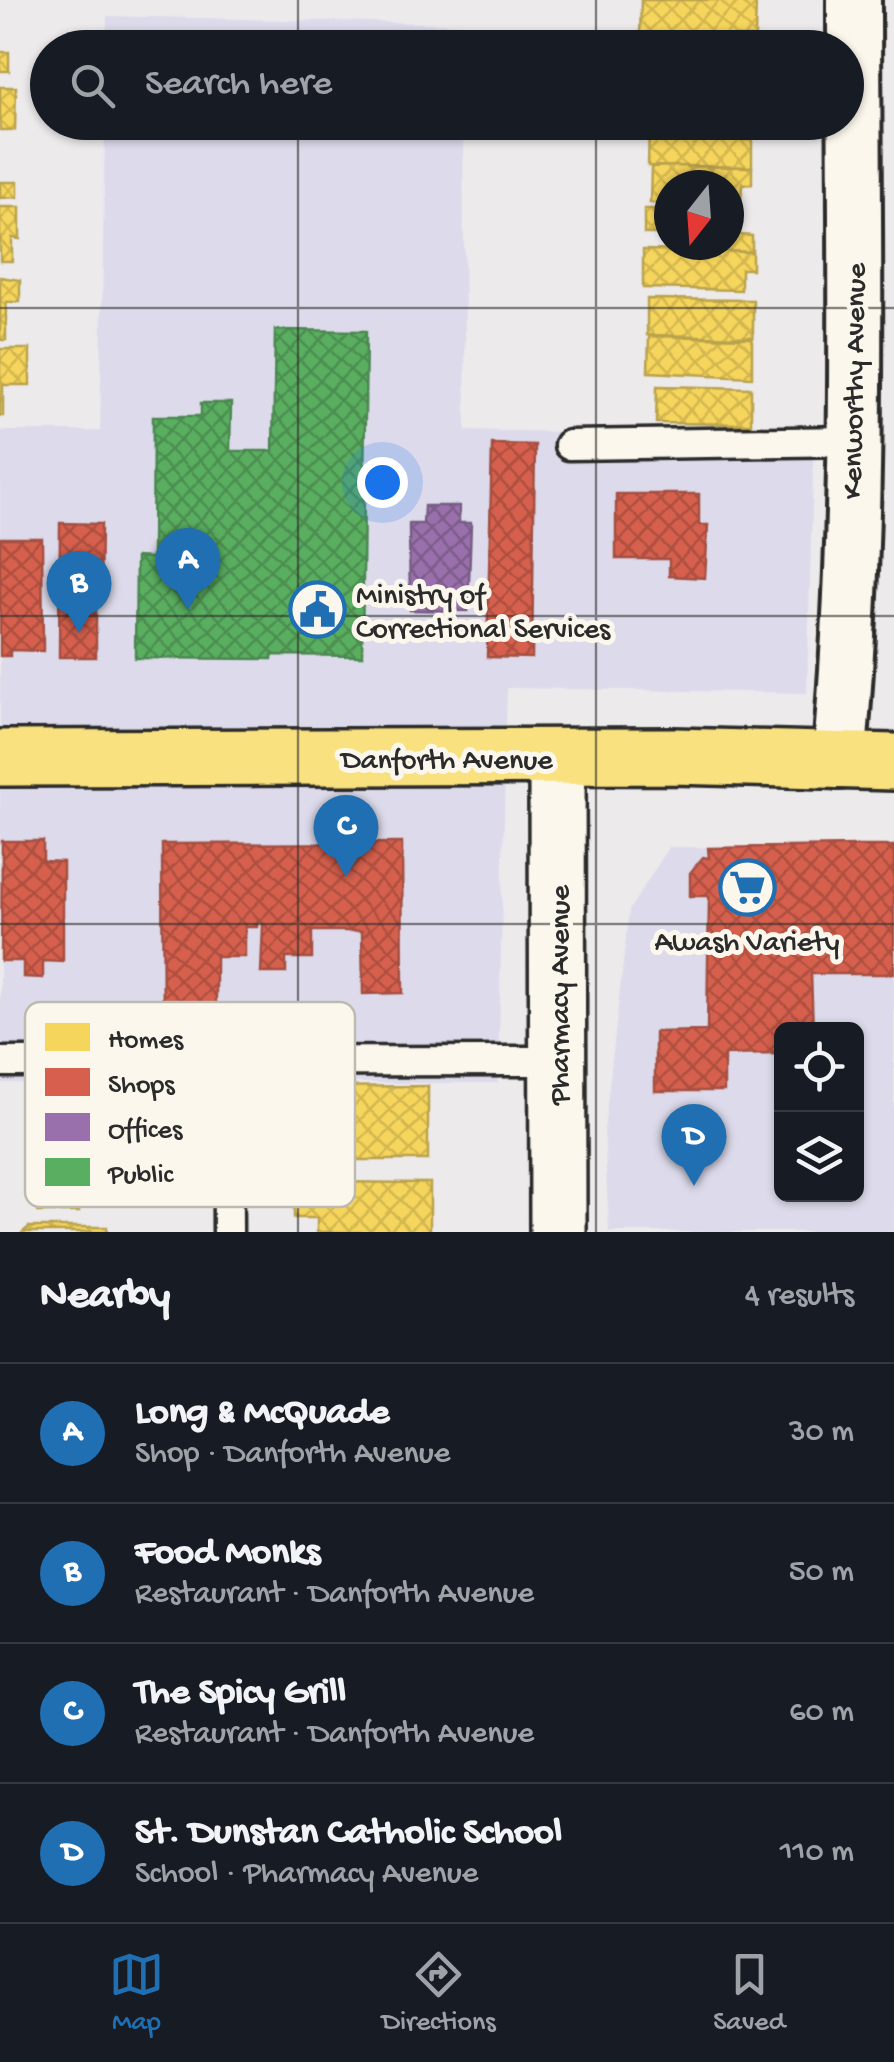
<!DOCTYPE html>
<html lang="en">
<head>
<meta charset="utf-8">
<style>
  :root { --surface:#171b24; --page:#20242c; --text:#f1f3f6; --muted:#9ea1a6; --line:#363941; --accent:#1f6fb2 }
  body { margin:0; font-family:"Gochi Hand",sans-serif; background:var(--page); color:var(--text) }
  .controls { position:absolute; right:30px; bottom:30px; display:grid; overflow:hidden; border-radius:15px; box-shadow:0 2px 8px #0004 }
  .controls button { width:90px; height:90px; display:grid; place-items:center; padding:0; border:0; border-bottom:2px solid var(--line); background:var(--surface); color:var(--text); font:50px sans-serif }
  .compass { position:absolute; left:654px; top:170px; width:90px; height:90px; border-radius:50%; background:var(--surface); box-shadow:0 2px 8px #0004; rotate:197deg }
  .you { position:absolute; left:382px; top:482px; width:35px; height:35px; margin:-25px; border:8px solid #fff; border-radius:50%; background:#1a73e8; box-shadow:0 0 0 15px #1a73e833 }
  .badge { display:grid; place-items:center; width:65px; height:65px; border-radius:50%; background:var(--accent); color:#fff; font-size:32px; font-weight:700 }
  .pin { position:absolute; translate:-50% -82px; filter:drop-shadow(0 2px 5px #0008) }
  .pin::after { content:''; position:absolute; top:52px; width:35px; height:30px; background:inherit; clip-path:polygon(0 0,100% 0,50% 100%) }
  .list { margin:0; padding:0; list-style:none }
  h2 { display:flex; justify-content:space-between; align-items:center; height:130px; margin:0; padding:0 40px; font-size:42px }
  h2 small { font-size:32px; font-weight:400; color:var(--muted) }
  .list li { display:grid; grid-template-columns:65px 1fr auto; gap:30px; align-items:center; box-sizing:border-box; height:140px; padding:0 40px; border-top:2px solid var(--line) }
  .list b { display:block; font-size:38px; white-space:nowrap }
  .list p { margin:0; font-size:32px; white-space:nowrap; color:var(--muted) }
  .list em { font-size:32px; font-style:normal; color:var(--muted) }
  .icon { flex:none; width:55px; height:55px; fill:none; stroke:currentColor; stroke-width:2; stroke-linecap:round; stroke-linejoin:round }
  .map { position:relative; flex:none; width:894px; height:1232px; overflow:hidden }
  .search { position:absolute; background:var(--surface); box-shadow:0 2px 8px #0004; left:30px; right:30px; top:30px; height:110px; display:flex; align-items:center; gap:25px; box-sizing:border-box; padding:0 35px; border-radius:55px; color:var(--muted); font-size:38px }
  .sheet { height:690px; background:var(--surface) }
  nav { display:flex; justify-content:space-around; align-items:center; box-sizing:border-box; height:140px; border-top:2px solid var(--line); background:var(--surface); font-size:28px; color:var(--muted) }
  nav a { display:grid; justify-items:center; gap:5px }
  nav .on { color:var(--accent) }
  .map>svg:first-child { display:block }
  .built { fill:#dddbeb; fill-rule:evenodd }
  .homes { fill:url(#homes-cross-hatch); stroke:#b9a24d; stroke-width:2.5 }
  .shops { fill:url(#shops-cross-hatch); stroke:#a35043; stroke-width:2.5 }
  .offices { fill:url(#offices-cross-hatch); stroke:#785b85; stroke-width:2.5 }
  .public { fill:url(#public-cross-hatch); stroke:#4c8751; stroke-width:2.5 }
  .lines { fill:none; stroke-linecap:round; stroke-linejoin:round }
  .lane-casing { stroke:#2b2b2b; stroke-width:35 }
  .street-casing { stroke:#2b2b2b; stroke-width:60 }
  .secondary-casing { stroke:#2b2b2b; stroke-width:62 }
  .primary-casing { stroke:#2b2b2b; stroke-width:62 }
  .lane { stroke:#fbf7ec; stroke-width:28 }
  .street { stroke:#fbf7ec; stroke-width:52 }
  .secondary { stroke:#fbf7ec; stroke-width:55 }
  .primary { stroke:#fae180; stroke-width:55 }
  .grid { fill:none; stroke:#2b2b2b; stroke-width:2.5; stroke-opacity:0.55 }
  .labels { text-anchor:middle; stroke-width:10; stroke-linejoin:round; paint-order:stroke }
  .street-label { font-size:30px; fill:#2b2b2b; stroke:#fbf7ec }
  .poi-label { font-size:30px; fill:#2b2b2b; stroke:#fbf7ec; text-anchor:start }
  .key { fill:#fbf7ec; stroke:#bdbab2; stroke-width:2.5 }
  .key-label { font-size:28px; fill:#2b2b2b }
</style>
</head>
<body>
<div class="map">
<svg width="894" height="1232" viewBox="0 0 894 1232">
  <defs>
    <pattern id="homes-cross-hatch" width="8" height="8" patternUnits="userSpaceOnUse" patternTransform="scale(2.5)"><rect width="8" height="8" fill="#f6d55c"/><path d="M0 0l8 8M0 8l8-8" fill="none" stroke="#d3b750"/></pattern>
    <pattern id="shops-cross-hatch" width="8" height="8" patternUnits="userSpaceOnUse" patternTransform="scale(2.5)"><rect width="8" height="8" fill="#d6604d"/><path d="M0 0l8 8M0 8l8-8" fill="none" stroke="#ae4f40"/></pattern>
    <pattern id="offices-cross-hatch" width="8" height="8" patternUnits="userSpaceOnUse" patternTransform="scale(2.5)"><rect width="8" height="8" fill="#9970ab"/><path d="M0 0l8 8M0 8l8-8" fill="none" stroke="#7d5c8b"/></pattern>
    <pattern id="public-cross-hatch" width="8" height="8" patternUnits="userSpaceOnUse" patternTransform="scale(2.5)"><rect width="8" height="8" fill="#5aae61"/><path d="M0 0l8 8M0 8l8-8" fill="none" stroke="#4b8e50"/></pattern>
  </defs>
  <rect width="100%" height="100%" fill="#edeaec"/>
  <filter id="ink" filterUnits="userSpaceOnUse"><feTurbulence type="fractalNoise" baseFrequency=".01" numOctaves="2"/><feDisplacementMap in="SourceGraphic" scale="20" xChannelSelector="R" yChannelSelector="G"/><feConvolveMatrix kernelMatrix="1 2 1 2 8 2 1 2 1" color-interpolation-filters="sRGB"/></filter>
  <g filter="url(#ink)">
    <!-- built -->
    <g class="built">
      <path d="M 107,16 L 462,24 L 462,47 L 106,47 Z"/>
      <path d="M 105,123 L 463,123 L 466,430 L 814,437 L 807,693 L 507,688 L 498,1083 L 0,1083 L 0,431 L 100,431 Z"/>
      <path d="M 669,847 L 894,849 L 894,1232 L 609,1232 L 604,1130 L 629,910 ZM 782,1030 L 856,1030 L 856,1194 L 782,1194 Z"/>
    </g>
    <!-- homes -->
    <g class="homes">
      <path d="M 641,0 L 756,0 L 755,37 L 640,36 Z"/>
      <path d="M 671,40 L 754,42 L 754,48 L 671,48 Z"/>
      <rect x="0" y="52" width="9" height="19"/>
      <path d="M 0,87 L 16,87 L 15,130 L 0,130 Z"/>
      <path d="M 649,126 L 743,127 L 743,140 L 752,140 L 752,167 L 648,166 Z"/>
      <path d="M 674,166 L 752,167 L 752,184 L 742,184 L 741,204 L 729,204 L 729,185 L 669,185 L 669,203 L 650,203 L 651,167 Z"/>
      <path d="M 0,182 L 18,182 L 18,197 L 0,198 Z"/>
      <path d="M 0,207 L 20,207 L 20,239 L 12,238 L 12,261 L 0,261 Z"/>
      <rect x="644" y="209" width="25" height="25"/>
      <path d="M 729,210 L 741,210 L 740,235 L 752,236 L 752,252 L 669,250 L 669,245 L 729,245 Z"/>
      <path d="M 643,250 L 752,252 L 752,269 L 741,269 L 741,290 L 643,288 Z"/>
      <path d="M 0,277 L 20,280 L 20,302 L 6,302 L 6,340 L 0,340 Z"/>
      <path d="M 647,299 L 753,300 L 753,337 L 647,335 Z"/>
      <path d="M 649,336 L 752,338 L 752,377 L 648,372 Z"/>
      <path d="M 0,349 L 30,349 L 30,385 L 3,385 L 3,416 L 0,416 Z"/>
      <path d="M 657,386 L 751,388 L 751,424 L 656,423 Z"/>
      <path d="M 428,1086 L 428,1160 L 316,1160 L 316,1087 Z"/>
      <path d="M 34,1146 L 105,1147 L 104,1195 L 79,1195 L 79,1212 L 38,1212 L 38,1195 L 34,1195 Z"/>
      <path d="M 317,1182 L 430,1183 L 430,1232 L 317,1232 L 317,1218 L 294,1218 L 294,1188 L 317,1188 Z"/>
      <path d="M 29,1227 L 107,1227 L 107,1232 L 23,1232 Z"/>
    </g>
    <!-- shops -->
    <g class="shops">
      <path d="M 492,444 L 535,445 L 532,658 L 487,657 Z"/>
      <path d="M 616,494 L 699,494 L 699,525 L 708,525 L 705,578 L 669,576 L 669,559 L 616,559 Z"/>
      <path d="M 60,523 L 101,524 L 100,597 L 96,606 L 96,657 L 59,657 Z"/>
      <path d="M 0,538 L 42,538 L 43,651 L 10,650 L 10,656 L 0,656 Z"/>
      <path d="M 2,841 L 43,841 L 43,861 L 63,862 L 63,962 L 43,961 L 43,978 L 23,977 L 23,961 L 1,961 Z"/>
      <path d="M 402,843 L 403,993 L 363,994 L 362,931 L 312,931 L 312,958 L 286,958 L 286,973 L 261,973 L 263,925 L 258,920 L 257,927 L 245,927 L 245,957 L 217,957 L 216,953 L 216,1044 L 163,1044 L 162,844 Z"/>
      <path d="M 857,846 L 894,846 L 894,974 L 811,974 L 813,1030 L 782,1030 L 782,1054 L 724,1055 L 724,1091 L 655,1091 L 655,1032 L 707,1031 L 709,896 L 690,896 L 690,873 L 703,857 L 709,858 L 708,848 Z"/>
    </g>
    <!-- offices -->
    <path class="offices" d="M 424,506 L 459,506 L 459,523 L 471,523 L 468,611 L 410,610 L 409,524 L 423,524 Z"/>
    <!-- public -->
    <path class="public" d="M 275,330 L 366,331 L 362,656 L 272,655 L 272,659 L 135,658 L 136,557 L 152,558 L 153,416 L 201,416 L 201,403 L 231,403 L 230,451 L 273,451 Z"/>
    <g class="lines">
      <defs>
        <g id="lane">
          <path d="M 569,445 L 853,441"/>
          <path d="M 227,1061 L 228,1232"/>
          <path d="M 0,1062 L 557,1061"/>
        </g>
        <path id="street" d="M 839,762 C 862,509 854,253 854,0"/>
        <path id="secondary" d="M 557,757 L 558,1232"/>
        <path id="primary" d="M 0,758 L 674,756 L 894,762"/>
      </defs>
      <!-- lane casing -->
      <use href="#lane" class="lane-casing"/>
      <!-- street casing -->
      <use href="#street" class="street-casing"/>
      <!-- secondary casing -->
      <use href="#secondary" class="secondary-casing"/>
      <!-- primary casing -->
      <use href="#primary" class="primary-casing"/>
      <!-- lane -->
      <use href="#lane" class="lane"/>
      <!-- street -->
      <use href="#street" class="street"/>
      <!-- secondary -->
      <use href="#secondary" class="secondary"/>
      <!-- primary -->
      <use href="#primary" class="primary"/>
    </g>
  </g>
  <!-- grid -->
  <path class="grid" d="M 298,0 L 298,48M 596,0 L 596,48M 298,122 L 298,1232M 596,122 L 596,1232M 0,308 L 894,308M 0,616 L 894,616M 0,924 L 894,924"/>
  <!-- icons -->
  <defs>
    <symbol id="civic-ring" viewBox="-11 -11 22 22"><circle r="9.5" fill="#fbf7ec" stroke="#1f6fb2" stroke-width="1.5"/><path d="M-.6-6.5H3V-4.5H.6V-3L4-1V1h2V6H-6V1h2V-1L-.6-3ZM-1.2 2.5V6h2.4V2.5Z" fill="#1f6fb2"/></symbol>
    <symbol id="supermarket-ring" viewBox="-11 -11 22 22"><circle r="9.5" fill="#fbf7ec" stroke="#1f6fb2" stroke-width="1.5"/><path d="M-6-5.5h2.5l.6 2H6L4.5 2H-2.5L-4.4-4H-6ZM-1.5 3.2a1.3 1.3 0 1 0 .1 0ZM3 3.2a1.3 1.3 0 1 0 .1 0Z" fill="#1f6fb2"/></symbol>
  </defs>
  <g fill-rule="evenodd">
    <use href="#civic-ring" x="286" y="578" width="63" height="63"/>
    <use href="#supermarket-ring" x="716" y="856" width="63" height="63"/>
  </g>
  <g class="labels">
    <!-- street labels -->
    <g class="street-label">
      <text transform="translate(852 381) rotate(-89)" y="10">Kenworthy Avenue</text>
      <text x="447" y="768">Danforth Avenue</text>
      <text transform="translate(558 995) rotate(-90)" y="10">Pharmacy Avenue</text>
    </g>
    <!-- poi labels -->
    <g class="poi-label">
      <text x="356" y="603">Ministry of<tspan x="356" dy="34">Correctional Services</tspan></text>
      <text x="747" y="950" text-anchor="middle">Awash Variety</text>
    </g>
  </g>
  <!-- legend -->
  <rect x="25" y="1002" width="330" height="205" rx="15" class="key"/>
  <rect x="45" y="1023" width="45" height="28" fill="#f6d55c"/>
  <rect x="45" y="1068" width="45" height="28" fill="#d6604d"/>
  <rect x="45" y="1113" width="45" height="28" fill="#9970ab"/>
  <rect x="45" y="1158" width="45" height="28" fill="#5aae61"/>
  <g class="key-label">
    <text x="108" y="1047">Homes</text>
    <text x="108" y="1092">Shops</text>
    <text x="108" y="1137">Offices</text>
    <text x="108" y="1182">Public</text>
  </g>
</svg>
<div class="controls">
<button><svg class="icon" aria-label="locate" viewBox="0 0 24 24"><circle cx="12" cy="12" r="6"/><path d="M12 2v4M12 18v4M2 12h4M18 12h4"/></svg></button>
<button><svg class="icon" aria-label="layers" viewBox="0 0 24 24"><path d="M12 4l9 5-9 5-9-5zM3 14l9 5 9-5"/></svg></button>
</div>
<svg class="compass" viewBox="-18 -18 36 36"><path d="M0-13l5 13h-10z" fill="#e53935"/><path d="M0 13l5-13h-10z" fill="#9ea1a6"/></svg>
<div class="you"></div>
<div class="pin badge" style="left:188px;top:610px">A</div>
<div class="pin badge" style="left:79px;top:633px">B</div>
<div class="pin badge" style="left:346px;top:877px">C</div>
<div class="pin badge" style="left:694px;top:1186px">D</div>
<div class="search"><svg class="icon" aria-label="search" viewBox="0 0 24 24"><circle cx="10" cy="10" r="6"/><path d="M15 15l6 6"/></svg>Search here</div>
</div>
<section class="sheet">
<h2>Nearby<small>4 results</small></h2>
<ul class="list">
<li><span class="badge">A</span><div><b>Long &amp; McQuade</b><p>Shop · Danforth Avenue</p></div><em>30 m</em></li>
<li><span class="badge">B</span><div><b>Food Monks</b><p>Restaurant · Danforth Avenue</p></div><em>50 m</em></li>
<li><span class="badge">C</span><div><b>The Spicy Grill</b><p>Restaurant · Danforth Avenue</p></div><em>60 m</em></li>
<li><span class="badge">D</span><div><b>St. Dunstan Catholic School</b><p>School · Pharmacy Avenue</p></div><em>110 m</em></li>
</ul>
</section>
<nav>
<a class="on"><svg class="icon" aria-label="map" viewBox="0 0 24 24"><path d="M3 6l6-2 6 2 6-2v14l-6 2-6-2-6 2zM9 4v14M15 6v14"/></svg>Map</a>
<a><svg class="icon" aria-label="directions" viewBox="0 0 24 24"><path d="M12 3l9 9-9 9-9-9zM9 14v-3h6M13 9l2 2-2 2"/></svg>Directions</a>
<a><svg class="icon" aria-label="saved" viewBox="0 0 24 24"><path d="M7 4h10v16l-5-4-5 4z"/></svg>Saved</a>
</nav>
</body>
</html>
